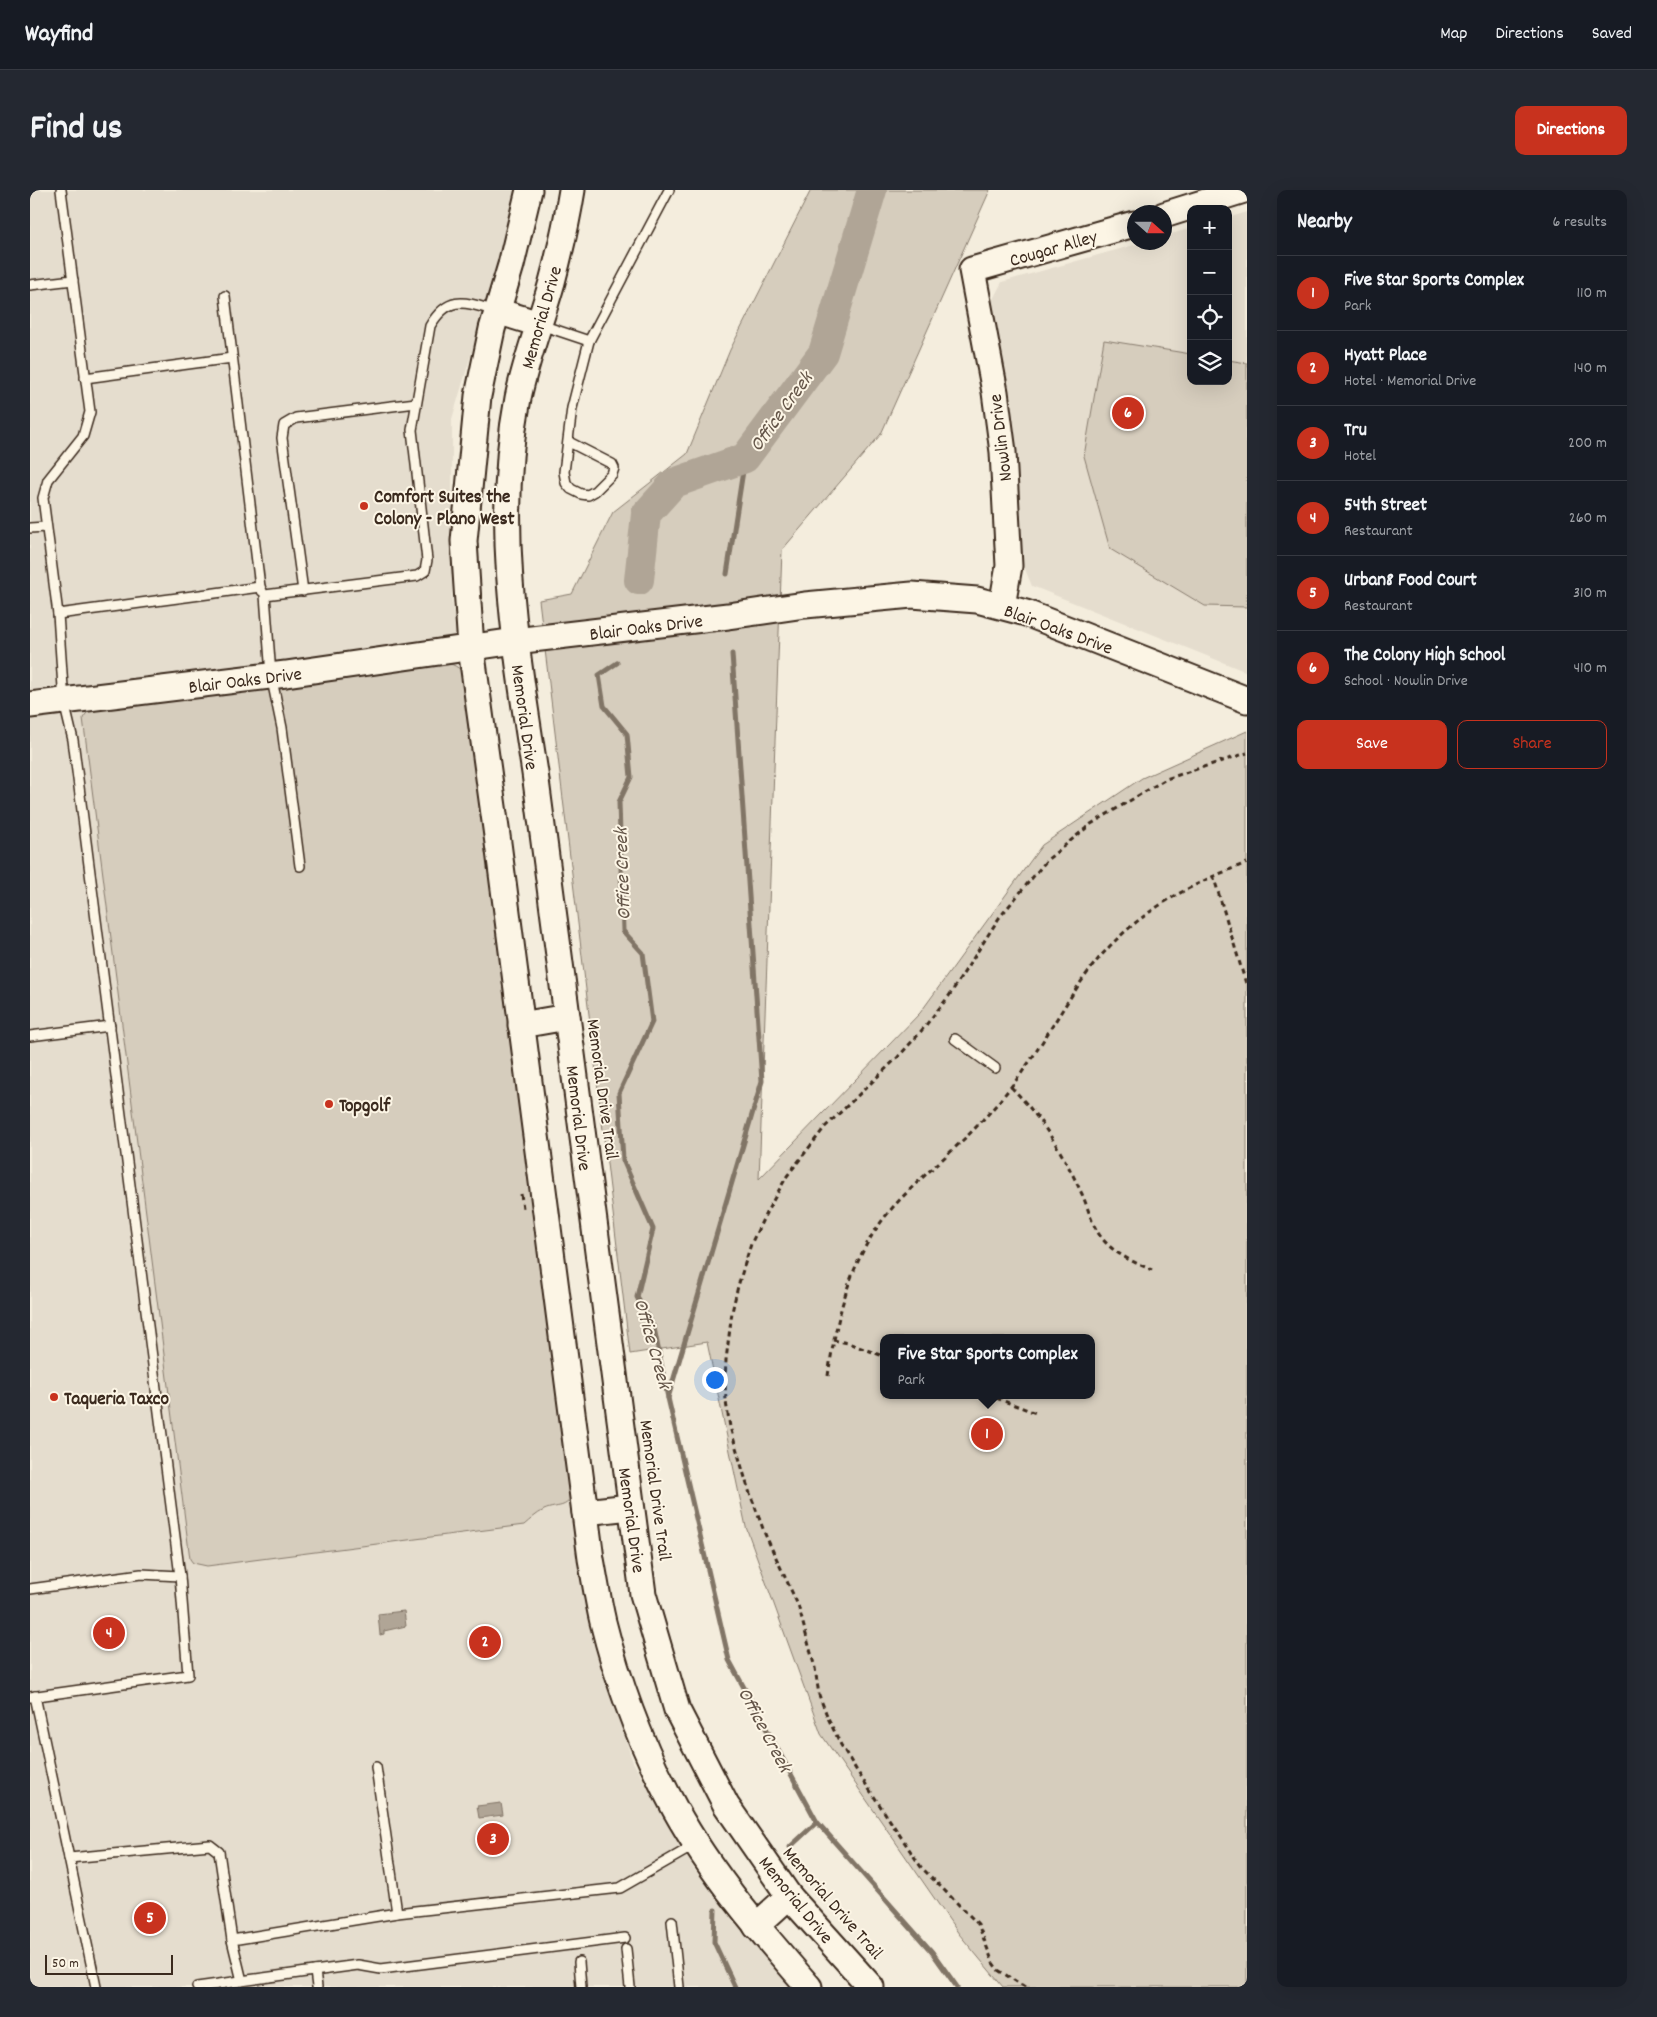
<!DOCTYPE html>
<html lang="en">
<head>
<meta charset="utf-8">
<style>
  :root { --surface:#171b24; --page:#242831; --text:#f1f3f6; --muted:#9ea1a6; --line:#363941; --accent:#c8321e }
  body { margin:0; font-family:Dekko,sans-serif; background:var(--page); color:var(--text) }
  .controls { position:absolute; right:15px; top:15px; display:grid; overflow:hidden; border-radius:10px; box-shadow:0 5px 20px #0002 }
  .controls button { width:45px; height:45px; display:grid; place-items:center; padding:0; border:0; border-bottom:1px solid var(--line); background:var(--surface); color:var(--text); font:25px sans-serif }
  .compass { position:absolute; left:1097px; top:15px; width:45px; height:45px; border-radius:50%; background:var(--surface); box-shadow:0 5px 20px #0002; rotate:111deg }
  .scale { position:absolute; left:15px; bottom:12px; width:128px; box-sizing:border-box; padding-left:5px; border:2px solid #3b2a1e; border-top:0; font-size:14px; line-height:18px; white-space:nowrap; color:#3b2a1e; -webkit-text-stroke:4px #fcf5e5; paint-order:stroke }
  .you { position:absolute; left:684px; top:1189px; width:18px; height:18px; margin:-12px; border:4px solid #fff; border-radius:50%; background:#1a73e8; box-shadow:0 0 0 8px #1a73e833 }
  .badge { display:grid; place-items:center; width:32px; height:32px; border-radius:50%; background:var(--accent); color:#fff; font-size:16px; font-weight:700 }
  .pin { position:absolute; translate:-50% -50%; border:2px solid #fff; box-shadow:0 1px 5px #0006 }
  .popup { position:absolute; left:850px; top:1144px; width:215px; height:65px; box-sizing:border-box; display:grid; place-content:center; border-radius:10px; background:var(--surface); filter:drop-shadow(0 1px 4px #0005); font-size:16px; white-space:nowrap; color:var(--muted) }
  .popup b { font-size:19px; color:var(--text) }
  .popup::after { content:''; position:absolute; left:50%; top:100%; margin-left:-10px; border:10px solid transparent; border-top-color:var(--surface) }
  .list { margin:0; padding:0; list-style:none }
  h2 { display:flex; justify-content:space-between; align-items:center; height:65px; margin:0; padding:0 20px; font-size:21px }
  h2 small { font-size:16px; font-weight:400; color:var(--muted) }
  .list li { display:grid; grid-template-columns:32px 1fr auto; gap:15px; align-items:center; box-sizing:border-box; height:75px; padding:0 20px; border-top:1px solid var(--line) }
  .list b { display:block; font-size:19px; white-space:nowrap }
  .list p { margin:0; font-size:16px; white-space:nowrap; color:var(--muted) }
  .list em { font-size:16px; font-style:normal; color:var(--muted) }
  .actions { display:flex; gap:10px; padding:15px 20px }
  .actions a { flex:1; padding:11px 0; border:1px solid var(--accent); border-radius:10px; text-align:center; font-size:18px; color:var(--accent) }
  .actions .main { background:var(--accent); color:#fff }
  .icon { flex:none; width:28px; height:28px; fill:none; stroke:currentColor; stroke-width:2; stroke-linecap:round; stroke-linejoin:round }
  .map { position:relative; flex:none; width:1217px; height:1797px; overflow:hidden; border-radius:10px }
  header { display:flex; align-items:center; gap:30px; box-sizing:border-box; height:70px; padding:0 25px; background:var(--surface); border-bottom:1px solid var(--line) }
  header strong { font-size:24px }
  nav { display:flex; gap:28px; margin-inline-start:auto; font-size:18px }
  .intro { display:flex; align-items:center; justify-content:space-between; box-sizing:border-box; height:120px; padding:0 30px }
  h1 { margin:0; font-size:35px }
  .button { padding:12px 22px; border-radius:10px; background:var(--accent); color:#fff; font-size:18px; font-weight:700 }
  main { display:flex; gap:30px; padding:0 30px }
  aside { flex:1; background:var(--surface); border-radius:10px; box-shadow:0 5px 20px #0002 }
  .map>svg:first-child { display:block }
  .built { fill:#e5ddce }
  .green { fill:#d6cdbd; stroke:#887c6e; fill-rule:evenodd }
  .water { fill:#b0a596; stroke:#817466 }
  .lines { fill:none; stroke-linecap:round; stroke-linejoin:round }
  .stream { stroke:#817466; stroke-width:5 }
  .river { stroke:#b0a596; stroke-width:30 }
  .lane-casing { stroke:#3b2a1e; stroke-width:12 }
  .secondary-casing { stroke:#3b2a1e; stroke-width:29 }
  .path { stroke:#3b2a1e; stroke-width:3; stroke-dasharray:5 4; stroke-linecap:butt }
  .lane { stroke:#fcf5e5; stroke-width:9 }
  .secondary { stroke:#fcf5e5; stroke-width:25 }
  .poi-dot { fill:#c8321e; stroke:#fcf5e5; stroke-width:2 }
  .labels { text-anchor:middle; stroke-width:4; stroke-linejoin:round; paint-order:stroke }
  .street-label { font-size:19px; fill:#3b2a1e; stroke:#fcf5e5 }
  .poi-label { font-size:19px; font-weight:bold; fill:#3b2a1e; stroke:#fcf5e5; text-anchor:start }
  .water-label { font-size:20px; font-style:italic; fill:#645548; stroke:#fcf5e5 }
</style>
</head>
<body>
<header>
<strong>Wayfind</strong>
<nav><a>Map</a><a>Directions</a><a>Saved</a></nav>
</header>
<div class="intro"><h1>Find us</h1><a class="button">Directions</a></div>
<main>
<div class="map">
<svg width="1217" height="1797" viewBox="0 0 1217 1797">
  <rect width="100%" height="100%" fill="#f4eddd"/>
  <filter id="ink" filterUnits="userSpaceOnUse"><feTurbulence type="fractalNoise" baseFrequency=".02" numOctaves="2"/><feDisplacementMap in="SourceGraphic" scale="10" xChannelSelector="R" yChannelSelector="G"/><feConvolveMatrix kernelMatrix="1 2 1 2 8 2 1 2 1" color-interpolation-filters="sRGB"/></filter>
  <g filter="url(#ink)">
    <!-- built -->
    <g class="built">
      <path d="M 0,0 L 490,0 L 422,229 L 422,412 L 436,491 L 561,1446 L 603,1572 L 664,1679 L 762,1797 L 2,1797 L 0,1784 Z"/>
      <path d="M 1217,22 L 1217,482 L 1002,396 L 992,372 L 985,255 L 961,113 L 972,92 L 1111,53 L 1134,52 L 1135,46 L 1161,38 L 1161,191 L 1198,191 L 1198,28 Z"/>
    </g>
    <!-- green -->
    <g class="green">
      <path d="M 781,0 L 960,0 L 851,244 L 752,360 L 729,989 L 890,823 L 1012,655 L 1112,588 L 1217,541 L 1217,1797 L 973,1797 L 929,1744 L 791,1544 L 716,1337 L 677,1152 L 600,1164 L 509,410 L 542,404 L 583,322 L 657,264 L 700,160 ZM 853,1148 L 1061,1148 L 1061,1205 L 853,1205 Z"/>
      <path d="M 1074,150 L 1161,164 L 1161,191 L 1198,191 L 1198,170 L 1217,173 L 1217,417 L 1175,416 L 1080,359 L 1054,266 Z"/>
      <path d="M 412,472 C 423,473 429,478 437,485 L 544,1303 C 536,1320 528,1314 514,1320 C 506,1324 500,1330 494,1335 L 177,1376 L 163,1373 L 160,1369 L 53,528 L 59,520 Z"/>
    </g>
    <!-- water -->
    <g class="water">
      <path d="M 374,1421 L 376,1436 L 354,1441 L 354,1444 L 350,1445 L 348,1424 Z"/>
      <path d="M 471,1613 L 473,1625 L 449,1628 L 447,1616 Z"/>
    </g>
    <g class="lines">
      <!-- stream -->
      <g class="stream">
        <path d="M 697,384 L 715,268"/>
        <path d="M 587,473 L 569,485 L 574,516 L 597,544 L 601,587 L 589,612 L 593,741 L 613,763 L 622,832 L 589,903 L 593,970 L 623,1039 L 607,1107 L 624,1138 L 638,1208 L 699,1470 L 787,1632 L 902,1762 L 927,1797"/>
        <path d="M 638,1208 L 732,891 L 702,464"/>
        <path d="M 760,1657 L 787,1632"/>
        <path d="M 685,1720 L 684,1752 L 705,1797"/>
      </g>
      <!-- river -->
      <path class="river" d="M 609,390 L 616,324 L 644,293 L 715,268 L 793,163 L 842,0"/>
      <defs>
        <g id="lane">
          <path d="M 0,95 L 43,90"/>
          <path d="M 195,106 L 230,397"/>
          <path d="M 511,135 L 559,151"/>
          <path d="M 55,188 L 202,168"/>
          <path d="M 539,252 L 582,274 L 584,278 L 582,284 L 565,301 L 558,305 L 551,304 L 541,299 L 536,293 L 534,282 L 542,218 L 559,151 L 639,0"/>
          <path d="M 0,338 L 16,337"/>
          <path d="M 273,401 L 252,248 L 254,235 L 266,228 L 386,213"/>
          <path d="M 28,424 L 230,397 L 232,401"/>
          <path d="M 270,676 L 252,538 L 241,485 L 235,405 L 387,386 L 395,381 L 397,370 L 382,240 L 400,136 C 419,104 435,112 466,121"/>
          <path d="M 0,846 L 80,836"/>
          <path d="M 925,849 L 965,878"/>
          <path d="M 0,1399 L 111,1384 L 150,1386"/>
          <path d="M 5,1506 L 39,1668"/>
          <path d="M 0,1507 L 158,1485 L 150,1386 L 43,550 L 34,512 L 28,424 L 13,308 L 18,290 L 53,246 L 60,222 L 31,0"/>
          <path d="M 346,1577 L 367,1723 L 590,1698 L 665,1655"/>
          <path d="M 642,1731 L 649,1797"/>
          <path d="M 202,1750 L 367,1723"/>
          <path d="M 596,1759 L 600,1797"/>
          <path d="M 549,1772 L 551,1797"/>
          <path d="M 285,1781 L 287,1797"/>
          <path d="M 66,1797 L 39,1668 L 180,1655 L 189,1662 L 202,1750 L 212,1791"/>
          <path d="M 167,1797 L 328,1775 L 351,1779 L 595,1748"/>
        </g>
        <g id="secondary">
          <path d="M 499,0 L 481,75 L 462,139 L 448,206 L 434,351 L 441,458 L 468,653 L 561,1369 C 565,1390 568,1411 573,1432 C 589,1496 613,1560 645,1619 C 681,1684 730,1741 779,1797"/>
          <path d="M 542,0 C 537,31 530,62 522,92 C 511,131 496,169 488,208 C 464,333 486,459 505,583 L 613,1404 L 647,1520 L 696,1615 L 759,1706 L 841,1797"/>
          <path d="M 1134,25 L 1214,0"/>
          <path d="M 467,121 L 509,134"/>
          <path d="M 972,416 L 979,376 L 973,262 L 965,202 L 942,80 L 1104,34"/>
          <path d="M 0,515 L 256,484 L 485,451 L 698,426 L 775,415 L 882,405 L 947,410 L 996,423 L 1217,510"/>
          <path d="M 491,835 L 537,827"/>
          <path d="M 555,1322 L 600,1317"/>
          <path d="M 726,1736 L 759,1706"/>
        </g>
      </defs>
      <!-- lane casing -->
      <use href="#lane" class="lane-casing"/>
      <!-- secondary casing -->
      <use href="#secondary" class="secondary-casing"/>
      <!-- path -->
      <g class="path">
        <path d="M 1183,685 L 1217,797"/>
        <path d="M 981,897 C 1011,927 1033,963 1051,1002 C 1058,1016 1061,1034 1071,1047 C 1084,1064 1103,1072 1122,1080"/>
        <path d="M 491,1004 L 493,1018"/>
        <path d="M 803,1150 L 818,1153 L 853,1166"/>
        <path d="M 798,1186 C 807,1124 821,1064 864,1016 C 885,993 909,973 932,951 C 949,935 965,917 980,898 C 1009,862 1030,820 1058,782 C 1099,727 1154,696 1217,673"/>
        <path d="M 958,1205 L 1006,1223"/>
        <path d="M 995,1797 L 968,1780 L 963,1773 L 948,1734 L 891,1677 L 827,1581 L 811,1555 L 798,1528 L 789,1505 L 785,1478 L 768,1415 L 735,1344 L 718,1298 L 700,1237 L 696,1212 L 695,1192 L 696,1170 L 702,1122 L 708,1096 L 721,1054 L 736,1023 L 757,986 L 795,937 L 868,867 L 888,845 L 919,806 L 969,728 L 1017,670 L 1061,634 L 1136,589 L 1217,563"/>
      </g>
      <!-- lane -->
      <use href="#lane" class="lane"/>
      <!-- secondary -->
      <use href="#secondary" class="secondary"/>
    </g>
  </g>
  <!-- markers -->
  <g class="poi-dot">
    <circle cx="334" cy="316" r="5"/>
    <circle cx="299" cy="914" r="5"/>
    <circle cx="24" cy="1207" r="5"/>
  </g>
  <g class="labels">
    <!-- street labels -->
    <g class="street-label">
      <text transform="translate(1023 57) rotate(-16)" y="7">Cougar Alley</text>
      <text transform="translate(510 127) rotate(-74)" y="7">Memorial Drive</text>
      <text transform="translate(969 248) rotate(-97)" y="7">Nowlin Drive</text>
      <text transform="translate(616 436) rotate(-7)" y="7">Blair Oaks Drive</text>
      <text transform="translate(1029 438) rotate(20)" y="7">Blair Oaks Drive</text>
      <text transform="translate(215 489) rotate(-7)" y="7">Blair Oaks Drive</text>
      <text transform="translate(496 527) rotate(82)" y="7">Memorial Drive</text>
      <text transform="translate(574 899) rotate(82)" y="7">Memorial Drive Trail</text>
      <text transform="translate(550 928) rotate(83)" y="7">Memorial Drive</text>
      <text transform="translate(627 1300) rotate(82)" y="7">Memorial Drive Trail</text>
      <text transform="translate(603 1330) rotate(82)" y="7">Memorial Drive</text>
      <text transform="translate(767 1709) rotate(51)" y="7">Memorial Drive</text>
      <text transform="translate(804 1712) rotate(49)" y="7">Memorial Drive Trail</text>
    </g>
    <!-- poi labels -->
    <g class="poi-label">
      <text x="344" y="312">Comfort Suites the<tspan x="344" dy="22">Colony - Plano West</tspan></text>
      <text x="309" y="921">Topgolf</text>
      <text x="34" y="1214">Taqueria Taxco</text>
    </g>
    <!-- water labels -->
    <g class="water-label">
      <text transform="translate(750 221) rotate(-54)" y="7">Office Creek</text>
      <text transform="translate(591 684) rotate(-92)" y="7">Office Creek</text>
      <text transform="translate(624 1153) rotate(74)" y="7">Office Creek</text>
      <text transform="translate(736 1539) rotate(62)" y="7">Office Creek</text>
    </g>
  </g>
</svg>
<div class="controls">
<button>+</button>
<button>−</button>
<button><svg class="icon" aria-label="locate" viewBox="0 0 24 24"><circle cx="12" cy="12" r="6"/><path d="M12 2v4M12 18v4M2 12h4M18 12h4"/></svg></button>
<button><svg class="icon" aria-label="layers" viewBox="0 0 24 24"><path d="M12 4l9 5-9 5-9-5zM3 14l9 5 9-5"/></svg></button>
</div>
<svg class="compass" viewBox="-18 -18 36 36"><path d="M0-13l5 13h-10z" fill="#e53935"/><path d="M0 13l5-13h-10z" fill="#9ea1a6"/></svg>
<div class="scale">50 m</div>
<div class="you"></div>
<div class="pin badge" style="left:957px;top:1244px">1</div>
<div class="popup"><b>Five Star Sports Complex</b>Park</div>
<div class="pin badge" style="left:455px;top:1452px">2</div>
<div class="pin badge" style="left:463px;top:1649px">3</div>
<div class="pin badge" style="left:79px;top:1443px">4</div>
<div class="pin badge" style="left:120px;top:1728px">5</div>
<div class="pin badge" style="left:1098px;top:223px">6</div>
</div>
<aside>
<h2>Nearby<small>6 results</small></h2>
<ul class="list">
<li><span class="badge">1</span><div><b>Five Star Sports Complex</b><p>Park</p></div><em>110 m</em></li>
<li><span class="badge">2</span><div><b>Hyatt Place</b><p>Hotel · Memorial Drive</p></div><em>140 m</em></li>
<li><span class="badge">3</span><div><b>Tru</b><p>Hotel</p></div><em>200 m</em></li>
<li><span class="badge">4</span><div><b>54th Street</b><p>Restaurant</p></div><em>260 m</em></li>
<li><span class="badge">5</span><div><b>Urban8 Food Court</b><p>Restaurant</p></div><em>310 m</em></li>
<li><span class="badge">6</span><div><b>The Colony High School</b><p>School · Nowlin Drive</p></div><em>410 m</em></li>
</ul>
<div class="actions"><a class="main">Save</a><a>Share</a></div>
</aside>
</main>
</body>
</html>
